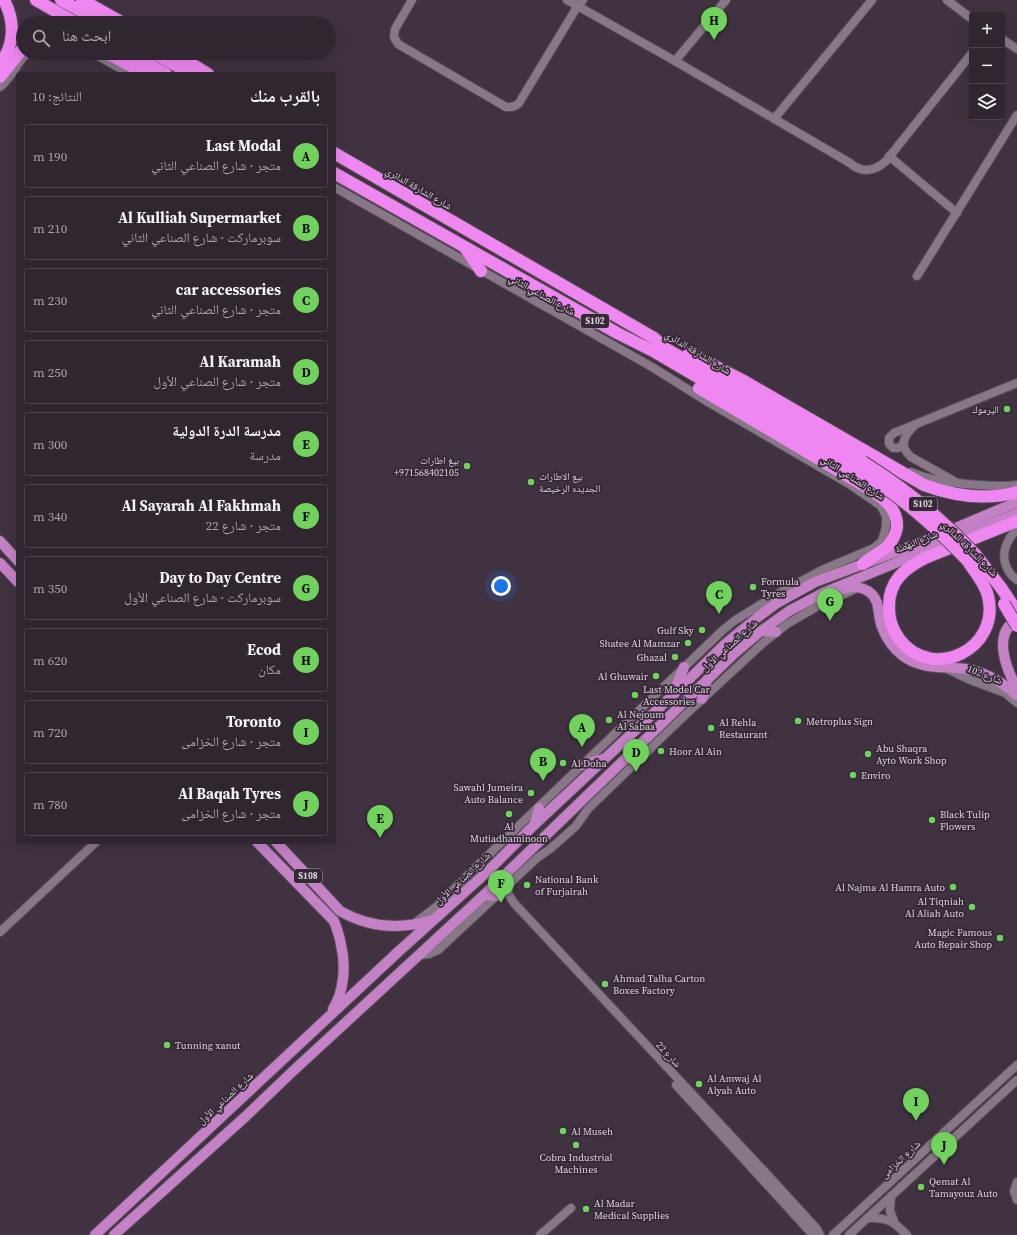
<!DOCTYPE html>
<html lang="ar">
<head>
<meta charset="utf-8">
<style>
  :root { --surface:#302630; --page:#3c323c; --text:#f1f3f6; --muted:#a8a5ab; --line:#4b434c; --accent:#71d35e }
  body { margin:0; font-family:"Source Serif 4","Noto Naskh Arabic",serif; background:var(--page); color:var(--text); direction:rtl }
  .controls { position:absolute; right:12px; top:12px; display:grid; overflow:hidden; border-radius:4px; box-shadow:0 4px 16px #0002 }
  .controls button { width:36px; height:36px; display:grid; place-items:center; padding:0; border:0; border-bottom:1px solid var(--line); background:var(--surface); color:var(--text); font:20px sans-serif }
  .you { position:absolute; left:501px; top:586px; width:14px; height:14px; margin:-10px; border:3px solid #fff; border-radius:50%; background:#1a73e8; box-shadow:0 0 0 6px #1a73e833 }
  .badge { display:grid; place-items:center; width:26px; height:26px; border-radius:50%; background:var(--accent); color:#111; font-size:13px; font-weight:700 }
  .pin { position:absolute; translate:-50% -33px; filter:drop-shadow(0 1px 2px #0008) }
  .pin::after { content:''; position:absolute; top:21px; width:14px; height:12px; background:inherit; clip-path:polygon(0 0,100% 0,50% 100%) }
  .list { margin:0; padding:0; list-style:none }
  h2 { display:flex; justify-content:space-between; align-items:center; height:52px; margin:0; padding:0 16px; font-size:17px }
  h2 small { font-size:13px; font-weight:400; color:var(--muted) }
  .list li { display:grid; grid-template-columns:26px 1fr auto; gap:12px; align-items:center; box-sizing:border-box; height:64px; margin:0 8px 8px; padding:0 8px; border:1px solid var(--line); border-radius:4px }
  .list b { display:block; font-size:15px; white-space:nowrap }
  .list p { margin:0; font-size:13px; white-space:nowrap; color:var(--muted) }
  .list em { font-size:13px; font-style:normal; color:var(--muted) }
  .icon { flex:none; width:22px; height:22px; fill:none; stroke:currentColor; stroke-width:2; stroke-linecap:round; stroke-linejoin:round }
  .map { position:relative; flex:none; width:1017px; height:1235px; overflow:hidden; direction:ltr }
  .search { position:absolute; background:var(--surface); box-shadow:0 4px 16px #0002; left:16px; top:16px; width:320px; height:44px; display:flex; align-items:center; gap:10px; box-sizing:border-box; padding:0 14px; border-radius:22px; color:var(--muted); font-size:15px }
  .panel { position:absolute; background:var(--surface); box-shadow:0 4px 16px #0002; left:16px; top:72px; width:320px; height:772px; border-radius:4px; direction:rtl }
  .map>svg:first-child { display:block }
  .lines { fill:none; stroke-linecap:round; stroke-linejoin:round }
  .minor-casing { stroke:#5a4e5a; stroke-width:10 }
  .major-casing { stroke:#5a4e5a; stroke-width:12 }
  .highway-casing { stroke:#5a4e5a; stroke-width:14 }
  .minor { stroke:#887887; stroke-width:8 }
  .major { stroke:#c581c6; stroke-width:10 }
  .highway { stroke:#ee87f0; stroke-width:12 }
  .highway-bridge-casing { stroke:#5a4e5a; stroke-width:14; stroke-linecap:butt }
  .highway-bridge { stroke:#ee87f0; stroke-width:12 }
  .poi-dot { fill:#71d35e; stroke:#362836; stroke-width:1.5 }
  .labels { text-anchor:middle; stroke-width:3.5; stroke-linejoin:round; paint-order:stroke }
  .shield { fill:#362836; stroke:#aca1ac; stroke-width:1 }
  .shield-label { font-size:9px; font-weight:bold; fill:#ded5de }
  .street-label { font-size:10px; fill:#ded5de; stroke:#362836 }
  .poi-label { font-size:10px; fill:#ded5de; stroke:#362836; text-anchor:start }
</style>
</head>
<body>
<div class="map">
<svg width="1017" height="1235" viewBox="0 0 1017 1235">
  <rect width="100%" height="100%" fill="#403240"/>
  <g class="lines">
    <defs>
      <g id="minor">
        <path d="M 412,0 L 395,29 L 394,37 L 398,44 L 506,107 C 512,107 515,107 519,103 L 577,7 L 583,0"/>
        <path d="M 567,0 L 675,61 L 850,163 C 861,173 874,172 886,161 L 972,53"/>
        <path d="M 947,0 L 972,19"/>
        <path d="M 1002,39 L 1017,49"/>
        <path d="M 93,53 L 130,74"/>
        <path d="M 675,61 L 726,0"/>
        <path d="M 0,87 C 12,77 17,63 27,53"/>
        <path d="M 774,119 L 872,0"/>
        <path d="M 889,156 L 957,213"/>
        <path d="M 334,187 L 652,367 L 708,402 L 849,484 L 881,506 L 886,516 L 886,527 L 882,541 L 874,548 L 822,570 L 781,592 L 734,621 L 723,630 L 480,863 L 436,907 L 415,923"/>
        <path d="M 917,276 L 1017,115"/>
        <path d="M 913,427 C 903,437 899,446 911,457 L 954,481"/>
        <path d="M 903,445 L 898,448 L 893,448 L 889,444 L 889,438 L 894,433 L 1017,383"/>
        <path d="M 911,472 C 933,482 956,483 979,485 C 992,486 1004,487 1017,485"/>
        <path d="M 1017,529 C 1007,539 1000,554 1007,568 C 1009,573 1013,577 1017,580"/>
        <path d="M 945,668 L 968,679 L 1005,693 L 1017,703"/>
        <path d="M 507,886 L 509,895 L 514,903 L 764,1171 L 817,1229 L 820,1235"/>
        <path d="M 0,932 L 96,842"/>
        <path d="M 419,955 L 429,954 L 438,950 L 537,858 L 550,849 L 576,826 L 588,809 L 681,719 L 764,642 L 787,624 L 818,606 L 853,590"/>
        <path d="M 676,1085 L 813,1235"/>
        <path d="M 1017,1182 L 1014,1191 L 1017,1200"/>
        <path d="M 891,1196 L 890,1211 L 895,1224"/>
        <path d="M 867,1218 C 888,1217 893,1221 907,1235"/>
        <path d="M 540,1235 L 571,1208"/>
        <path d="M 833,1235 L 1017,1065"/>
        <path d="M 849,1235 L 1017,1080"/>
      </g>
      <g id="major">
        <path d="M 0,541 L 18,561"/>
        <path d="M 0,563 L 18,582"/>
        <path d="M 844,589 C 857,585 872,588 877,603 C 879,610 879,619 882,627 C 886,638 894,649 903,656 C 922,670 944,666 966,669 C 985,672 1002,682 1017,695"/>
        <path d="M 1017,620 C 992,633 1006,669 1017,688"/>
        <path d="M 761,631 L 776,632"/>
        <path d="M 674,692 L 684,667"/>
        <path d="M 702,699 L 707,680"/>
        <path d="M 583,765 L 603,759"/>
        <path d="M 535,824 L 539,808"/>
        <path d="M 257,842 L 334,921 C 337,929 340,937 341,945 C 346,965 344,992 333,1009"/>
        <path d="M 276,842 L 340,911 C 368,927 400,930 432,920"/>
        <path d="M 484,895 L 496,896"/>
        <path d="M 95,1235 L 398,952 L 488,871 L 535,824 L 673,695 L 725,644 L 758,617 L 777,603 L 815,582 L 925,541 L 1017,502"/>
        <path d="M 114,1235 L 245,1117 L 292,1072 L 484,895 L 735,653 L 761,631 L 789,611 L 825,592 L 1017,513"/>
      </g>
      <g id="highway">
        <path d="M 36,0 L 76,23"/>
        <path d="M 61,0 L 102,23"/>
        <path d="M 82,0 L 123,23"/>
        <path d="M 107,53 L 146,74"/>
        <path d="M 129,53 L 166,74"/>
        <path d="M 154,53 L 191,74"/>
        <path d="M 174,53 L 208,74"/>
        <path d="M 0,64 C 15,45 15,21 4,0"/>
        <path d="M 0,77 L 23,48"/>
        <path d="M 334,153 L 654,338 L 668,350 L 863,462"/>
        <path d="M 334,173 L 617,333 L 655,352 L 855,469"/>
        <path d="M 466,249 L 481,271"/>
        <path d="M 689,353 L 742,380 L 924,485 C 954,496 985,501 1017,492"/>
        <path d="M 699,388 L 861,484 C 877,494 898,505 897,527 C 896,534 893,540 888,546 C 880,553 871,557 863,564"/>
        <path d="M 975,554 L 1002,589 L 1017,612"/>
        <path d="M 967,560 C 974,571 985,583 988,596 C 1001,649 933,682 900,640 C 892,629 889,620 889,606 C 889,581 904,569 925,558 L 1017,521"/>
      </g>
    </defs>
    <!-- minor casing -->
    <use href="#minor" class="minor-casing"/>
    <!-- major casing -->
    <use href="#major" class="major-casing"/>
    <!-- highway casing -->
    <use href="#highway" class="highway-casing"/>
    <!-- minor -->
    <use href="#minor" class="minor"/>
    <!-- major -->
    <use href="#major" class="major"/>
    <!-- highway -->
    <use href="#highway" class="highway"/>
    <defs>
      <g id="highway-bridge">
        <path d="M 863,462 C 905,488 941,518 975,554"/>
        <path d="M 855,469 C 898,493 933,525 967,560"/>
        <path d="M 1004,604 L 1017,626"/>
      </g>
    </defs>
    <!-- highway-bridge casing -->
    <use href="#highway-bridge" class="highway-bridge-casing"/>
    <!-- highway-bridge -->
    <use href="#highway-bridge" class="highway-bridge"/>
  </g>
  <!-- markers -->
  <g class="poi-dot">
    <circle cx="1007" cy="409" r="4"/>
    <circle cx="467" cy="466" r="4"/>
    <circle cx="531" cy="482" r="4"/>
    <circle cx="753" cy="587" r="4"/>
    <circle cx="702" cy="630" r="4"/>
    <circle cx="688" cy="643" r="4"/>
    <circle cx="675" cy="657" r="4"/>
    <circle cx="656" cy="676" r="4"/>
    <circle cx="635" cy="695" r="4"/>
    <circle cx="609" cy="720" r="4"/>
    <circle cx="798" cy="721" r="4"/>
    <circle cx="711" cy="728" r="4"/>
    <circle cx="661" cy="751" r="4"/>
    <circle cx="868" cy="754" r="4"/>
    <circle cx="563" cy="763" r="4"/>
    <circle cx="853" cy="775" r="4"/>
    <circle cx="531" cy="793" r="4"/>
    <circle cx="509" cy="814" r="4"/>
    <circle cx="932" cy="820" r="4"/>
    <circle cx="527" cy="885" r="4"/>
    <circle cx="953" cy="887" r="4"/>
    <circle cx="972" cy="907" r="4"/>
    <circle cx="1000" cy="938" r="4"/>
    <circle cx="605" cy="984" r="4"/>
    <circle cx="167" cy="1045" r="4"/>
    <circle cx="699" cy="1084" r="4"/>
    <circle cx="563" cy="1131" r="4"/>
    <circle cx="576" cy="1145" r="4"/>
    <circle cx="921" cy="1187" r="4"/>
    <circle cx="586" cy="1209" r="4"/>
  </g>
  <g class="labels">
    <!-- shield labels -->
    <g class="shield">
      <rect x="581" y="314" width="28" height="14" rx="3"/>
      <rect x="909" y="497" width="28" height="14" rx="3"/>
      <rect x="294" y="869" width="28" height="14" rx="3"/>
    </g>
    <g class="shield-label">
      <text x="595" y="324">S102</text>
      <text x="923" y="507">S102</text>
      <text x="308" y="879">S108</text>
    </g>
    <!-- street labels -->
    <g class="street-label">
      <text transform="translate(419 188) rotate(30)" y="4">شارع الشارقة الدائري</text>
      <text transform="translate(542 294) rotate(29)" y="4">شارع الصناعي الثاني</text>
      <text transform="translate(698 352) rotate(31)" y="4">شارع الشارقة الدائري</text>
      <text transform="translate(853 477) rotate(33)" y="4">شارع الصناعي الثاني</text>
      <text transform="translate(916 541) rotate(-22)" y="4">شارع النهضة</text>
      <text transform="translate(970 548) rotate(45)" y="4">شارع الشارقة الدائري</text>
      <text transform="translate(729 645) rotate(-42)" y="4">شارع الصناعي الأول</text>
      <text transform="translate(985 674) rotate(21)" y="4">شارع 102</text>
      <text transform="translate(462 878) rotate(-43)" y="4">شارع الصناعي الأول</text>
      <text transform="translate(669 1054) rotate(47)" y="4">شارع 22</text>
      <text transform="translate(225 1098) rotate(-43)" y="4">شارع الصناعي الأول</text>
      <text transform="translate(900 1159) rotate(-43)" y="4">شارع الخزامى</text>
    </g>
    <!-- poi labels -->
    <g class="poi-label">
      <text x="999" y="413" text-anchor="end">اليرموك</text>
      <text x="459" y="464" text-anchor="end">بيغ اطارات<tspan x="459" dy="12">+971568402105</tspan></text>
      <text x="539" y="480">بيع الاطارات<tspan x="539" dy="12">الجديده الرخيصة</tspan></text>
      <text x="761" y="585">Formula<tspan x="761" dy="12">Tyres</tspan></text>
      <text x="694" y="634" text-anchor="end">Gulf Sky</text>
      <text x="680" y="647" text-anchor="end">Shatee Al Mamzar</text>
      <text x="667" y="661" text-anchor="end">Ghazal</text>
      <text x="648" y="680" text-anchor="end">Al Ghuwair</text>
      <text x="643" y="693">Last Model Car<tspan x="643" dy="12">Accessories</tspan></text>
      <text x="617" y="718">Al Nejoum<tspan x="617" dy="12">Al Sabaa</tspan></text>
      <text x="806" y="725">Metroplus Sign</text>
      <text x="719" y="726">Al Rehla<tspan x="719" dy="12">Restaurant</tspan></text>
      <text x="876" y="752">Abu Shaqra<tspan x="876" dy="12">Ayto Work Shop</tspan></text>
      <text x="669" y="755">Hoor Al Ain</text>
      <text x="571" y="767">Al Doha</text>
      <text x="861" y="779">Enviro</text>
      <text x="523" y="791" text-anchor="end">Sawahl Jumeira<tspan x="523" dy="12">Auto Balance</tspan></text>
      <text x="940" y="818">Black Tulip<tspan x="940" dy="12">Flowers</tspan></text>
      <text x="509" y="830" text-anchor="middle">Al<tspan x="509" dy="12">Mutiadhaminoon</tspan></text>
      <text x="535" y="883">National Bank<tspan x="535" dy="12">of Furjairah</tspan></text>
      <text x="945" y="891" text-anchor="end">Al Najma Al Hamra Auto</text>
      <text x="964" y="905" text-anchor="end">Al Tiqniah<tspan x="964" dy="12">Al Aliah Auto</tspan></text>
      <text x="992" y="936" text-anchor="end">Magic Famous<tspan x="992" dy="12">Auto Repair Shop</tspan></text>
      <text x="613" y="982">Ahmad Talha Carton<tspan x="613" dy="12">Boxes Factory</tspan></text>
      <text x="175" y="1049">Tunning xanut</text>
      <text x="707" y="1082">Al Amwaj Al<tspan x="707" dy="12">Alyah Auto</tspan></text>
      <text x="571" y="1135">Al Museh</text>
      <text x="576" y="1161" text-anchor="middle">Cobra Industrial<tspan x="576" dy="12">Machines</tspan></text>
      <text x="929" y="1185">Qemat Al<tspan x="929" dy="12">Tamayouz Auto</tspan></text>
      <text x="594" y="1207">Al Madar<tspan x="594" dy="12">Medical Supplies</tspan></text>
    </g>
  </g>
</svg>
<div class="controls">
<button>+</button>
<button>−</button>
<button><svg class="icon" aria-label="layers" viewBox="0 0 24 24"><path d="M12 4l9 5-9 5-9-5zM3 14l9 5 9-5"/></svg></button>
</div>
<div class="you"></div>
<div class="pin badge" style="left:582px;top:747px">A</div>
<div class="pin badge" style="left:543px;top:781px">B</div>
<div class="pin badge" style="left:719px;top:614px">C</div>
<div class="pin badge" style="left:636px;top:772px">D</div>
<div class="pin badge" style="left:380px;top:838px">E</div>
<div class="pin badge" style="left:501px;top:903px">F</div>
<div class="pin badge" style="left:830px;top:621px">G</div>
<div class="pin badge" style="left:714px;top:40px">H</div>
<div class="pin badge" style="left:916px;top:1121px">I</div>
<div class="pin badge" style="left:944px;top:1165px">J</div>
<div class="search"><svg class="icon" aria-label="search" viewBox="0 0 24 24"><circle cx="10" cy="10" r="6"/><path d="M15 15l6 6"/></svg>ابحث هنا</div>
<section class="panel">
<h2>بالقرب منك<small>النتائج: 10</small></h2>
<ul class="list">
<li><span class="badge">A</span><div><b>Last Modal</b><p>متجر · شارع الصناعي الثاني</p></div><em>190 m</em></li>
<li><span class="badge">B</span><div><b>Al Kulliah Supermarket</b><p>سوبرماركت · شارع الصناعي الثاني</p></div><em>210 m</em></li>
<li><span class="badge">C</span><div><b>car accessories</b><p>متجر · شارع الصناعي الثاني</p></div><em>230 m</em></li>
<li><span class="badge">D</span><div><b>Al Karamah</b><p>متجر · شارع الصناعي الأول</p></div><em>250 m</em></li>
<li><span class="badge">E</span><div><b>مدرسة الدرة الدولية</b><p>مدرسة</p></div><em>300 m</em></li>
<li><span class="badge">F</span><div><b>Al Sayarah Al Fakhmah</b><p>متجر · شارع 22</p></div><em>340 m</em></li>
<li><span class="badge">G</span><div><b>Day to Day Centre</b><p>سوبرماركت · شارع الصناعي الأول</p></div><em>350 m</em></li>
<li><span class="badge">H</span><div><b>Ecod</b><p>مكان</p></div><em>620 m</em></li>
<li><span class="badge">I</span><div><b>Toronto</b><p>متجر · شارع الخزامى</p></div><em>720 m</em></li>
<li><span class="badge">J</span><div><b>Al Baqah Tyres</b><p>متجر · شارع الخزامى</p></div><em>780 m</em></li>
</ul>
</section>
</div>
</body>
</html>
